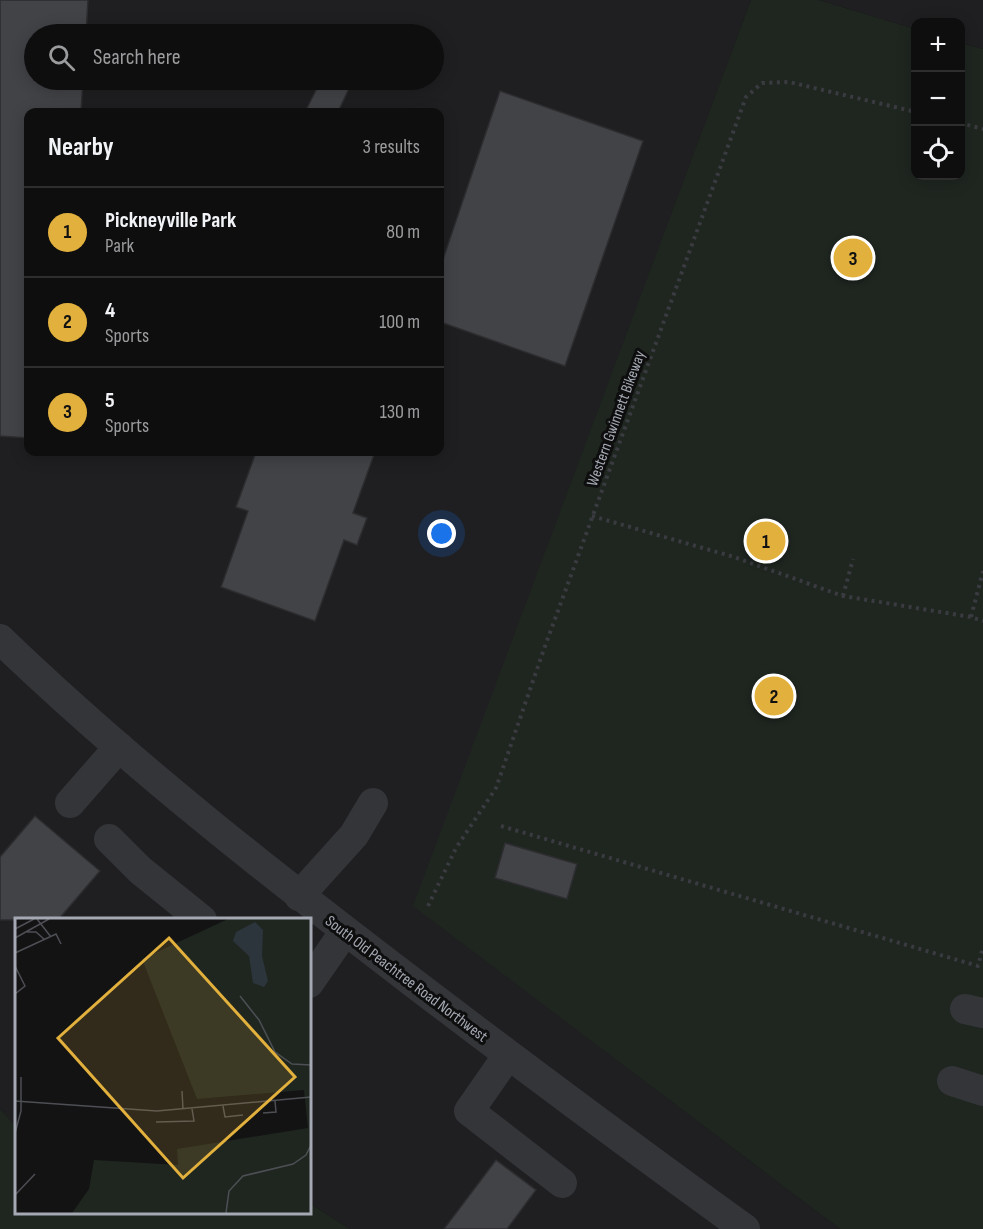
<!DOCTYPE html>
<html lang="en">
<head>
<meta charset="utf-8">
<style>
  :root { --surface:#0e0e0f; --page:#1c1c1d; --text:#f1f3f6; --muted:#9b9c9e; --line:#2e2e2f; --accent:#e2b03d }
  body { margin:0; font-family:"Sofia Sans Condensed",sans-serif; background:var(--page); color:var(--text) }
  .controls { position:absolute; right:18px; top:18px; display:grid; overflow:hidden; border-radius:12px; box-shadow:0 3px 15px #0003 }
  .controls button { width:54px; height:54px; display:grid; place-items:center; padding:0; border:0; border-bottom:2px solid var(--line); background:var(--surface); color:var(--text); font:30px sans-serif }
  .you { position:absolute; left:442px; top:534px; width:21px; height:21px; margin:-15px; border:4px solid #fff; border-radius:50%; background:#1a73e8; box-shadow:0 0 0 9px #1a73e833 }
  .badge { display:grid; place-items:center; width:39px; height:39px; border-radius:50%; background:var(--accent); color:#111; font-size:20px; font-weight:700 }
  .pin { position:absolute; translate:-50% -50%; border:3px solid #fff; box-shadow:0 2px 6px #0006 }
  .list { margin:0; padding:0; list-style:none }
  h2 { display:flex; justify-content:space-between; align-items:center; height:78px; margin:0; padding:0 24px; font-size:26px }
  h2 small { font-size:20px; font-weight:400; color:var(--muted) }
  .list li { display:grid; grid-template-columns:39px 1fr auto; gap:18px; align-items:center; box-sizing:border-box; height:90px; padding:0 24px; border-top:2px solid var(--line) }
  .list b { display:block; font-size:22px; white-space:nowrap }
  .list p { margin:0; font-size:20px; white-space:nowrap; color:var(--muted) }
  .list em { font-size:20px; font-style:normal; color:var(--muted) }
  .icon { flex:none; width:33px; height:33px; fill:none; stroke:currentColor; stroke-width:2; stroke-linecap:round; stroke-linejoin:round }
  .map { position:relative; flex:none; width:983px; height:1229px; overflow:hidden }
  .search { position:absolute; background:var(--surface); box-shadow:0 3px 15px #0003; left:24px; top:24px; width:420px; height:66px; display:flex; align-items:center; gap:15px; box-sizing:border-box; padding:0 21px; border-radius:33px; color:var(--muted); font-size:22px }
  .panel { position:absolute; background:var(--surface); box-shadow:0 3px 15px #0003; left:24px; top:108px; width:420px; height:348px; border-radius:12px }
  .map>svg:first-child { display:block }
  .built { fill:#1f1f21; fill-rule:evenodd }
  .green { fill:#1f2620 }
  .building { fill:#424347; stroke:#2d2d30; stroke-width:1.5 }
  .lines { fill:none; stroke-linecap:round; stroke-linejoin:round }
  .path { stroke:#3a3b40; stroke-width:4; stroke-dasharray:3 4.5; stroke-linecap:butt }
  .minor { stroke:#343539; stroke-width:30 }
  .labels { text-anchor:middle; stroke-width:6; stroke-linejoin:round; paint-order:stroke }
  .street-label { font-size:16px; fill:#a5a9b3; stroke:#0e0e0f }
  .inset-road { fill:none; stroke:#4d4f54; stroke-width:1.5 }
  .view { fill:#e2b03d; fill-opacity:0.15; stroke:#e2b03d; stroke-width:3 }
  .inset-edge { fill:none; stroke:#a5a9b3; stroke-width:3 }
</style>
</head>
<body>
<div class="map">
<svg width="983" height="1229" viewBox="0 0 983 1229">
  <rect width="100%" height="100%" fill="#131314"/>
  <!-- built -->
  <g class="built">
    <path d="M 0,0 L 751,0 L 414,906 L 840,1229 L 350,1229 L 309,1203 L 309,920 L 16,920 L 16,1126 L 0,1109 ZM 34,34 L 434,34 L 434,80 L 34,80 ZM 28,112 L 440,112 L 440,452 L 28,452 Z"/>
    <path d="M 819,0 L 983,0 L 983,49 L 961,43 L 960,22 L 916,22 L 915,29 Z"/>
  </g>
  <!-- green -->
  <g class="green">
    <path d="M 751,0 L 819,0 L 915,29 L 916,176 L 960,176 L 961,43 L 983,49 L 983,1229 L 840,1229 L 413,906 Z"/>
    <path d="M 0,1109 L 16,1126 L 16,1212 L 309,1212 L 309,1203 L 350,1229 L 0,1229 Z"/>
  </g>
  <!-- building -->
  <g class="building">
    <path d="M 0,0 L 88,0 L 86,34 L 34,34 L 34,80 L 83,80 L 81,112 L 28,112 L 28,438 L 0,436 Z"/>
    <path d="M 321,80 L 353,80 L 338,112 L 305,112 Z"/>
    <path d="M 500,91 L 643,141 L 565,366 L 440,322 L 440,268 Z"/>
    <path d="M 256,452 L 375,452 L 353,513 L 367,518 L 357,545 L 344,540 L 315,621 L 221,587 L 248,511 L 236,507 Z"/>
    <path d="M 35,816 L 100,871 L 58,920 L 0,920 L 0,857 Z"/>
    <path d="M 505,843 L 577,864 L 567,899 L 495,878 Z"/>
    <path d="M 496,1160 L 536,1190 L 507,1229 L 444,1229 Z"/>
  </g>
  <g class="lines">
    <!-- path -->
    <g class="path">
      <path d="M 960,123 L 983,129"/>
      <path d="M 592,516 L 734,557 L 843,596 L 971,617 L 983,621"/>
      <path d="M 843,596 L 853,559"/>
      <path d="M 971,617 L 983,571"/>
      <path d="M 501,826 L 978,966 L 983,947"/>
      <path d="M 428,906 L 456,848 L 496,788 L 544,649 L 746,97 L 762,83 L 789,82 L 916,112"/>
    </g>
    <!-- minor -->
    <g class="minor">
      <path d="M 0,639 C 130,764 272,875 415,984 C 524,1067 634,1149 745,1229"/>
      <path d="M 70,803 L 119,747"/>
      <path d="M 109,839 L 140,870 L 202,920"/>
      <path d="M 299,896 L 354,835 L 373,803"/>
      <path d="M 309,983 L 345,931"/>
      <path d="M 965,1009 L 983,1013"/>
      <path d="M 508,1055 L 469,1111 L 562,1183"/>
      <path d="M 952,1081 L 983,1091"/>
    </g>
  </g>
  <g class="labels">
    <!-- street labels -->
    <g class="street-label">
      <text transform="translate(615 418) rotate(-70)" y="6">Western Gwinnett Bikeway</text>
      <text transform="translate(407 978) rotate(37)" y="6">South Old Peachtree Road Northwest</text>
    </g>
  </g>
  <!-- overview -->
  <g transform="translate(15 918)">
    <rect width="296" height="296" fill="#131314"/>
    <path d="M 213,1 L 295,1 L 295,295 L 57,295 L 74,271 L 79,242 L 163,247 L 162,231 L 293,210 L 289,172 L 182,181 L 127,41 Z" fill="#1f2620"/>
    <path d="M 240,4 L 248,12 L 247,38 L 253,63 L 249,69 L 238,65 L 234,38 L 218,23 L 221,14 Z" fill="#2d353c"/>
    <path class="inset-road" d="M 22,1 L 36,19M 0,11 L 19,1M 12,14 L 21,14 L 30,22M 0,20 L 34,1M 0,35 L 41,16 L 46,26M 0,48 L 10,68 L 0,76M 225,78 L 244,102 L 260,134 L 277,146 L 296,147M 167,173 L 168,191M 0,183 L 142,193 L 296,179M 208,188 L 210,199 L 228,197M 248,195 L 261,194 L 260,183M 141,204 L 179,203 L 177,191M 0,215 L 6,193 L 6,159M 0,277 L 20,256M 211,295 L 214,273 L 228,258 L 278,246 L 291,237 L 296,227"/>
    <path class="view" d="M 154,20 L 280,159 L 168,260 L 43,120 Z"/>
    <rect width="296" height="296" class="inset-edge"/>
  </g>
</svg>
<div class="controls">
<button>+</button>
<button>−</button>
<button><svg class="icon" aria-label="locate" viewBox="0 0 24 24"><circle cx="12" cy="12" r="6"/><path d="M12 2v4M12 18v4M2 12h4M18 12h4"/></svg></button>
</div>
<div class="you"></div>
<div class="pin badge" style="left:766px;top:541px">1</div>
<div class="pin badge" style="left:774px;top:696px">2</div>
<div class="pin badge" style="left:853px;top:258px">3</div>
<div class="search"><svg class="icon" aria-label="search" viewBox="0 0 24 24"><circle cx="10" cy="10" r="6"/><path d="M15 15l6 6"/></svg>Search here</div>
<section class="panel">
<h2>Nearby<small>3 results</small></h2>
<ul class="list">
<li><span class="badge">1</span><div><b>Pickneyville Park</b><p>Park</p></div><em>80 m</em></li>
<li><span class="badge">2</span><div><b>4</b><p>Sports</p></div><em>100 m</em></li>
<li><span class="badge">3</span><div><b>5</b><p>Sports</p></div><em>130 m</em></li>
</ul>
</section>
</div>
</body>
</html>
